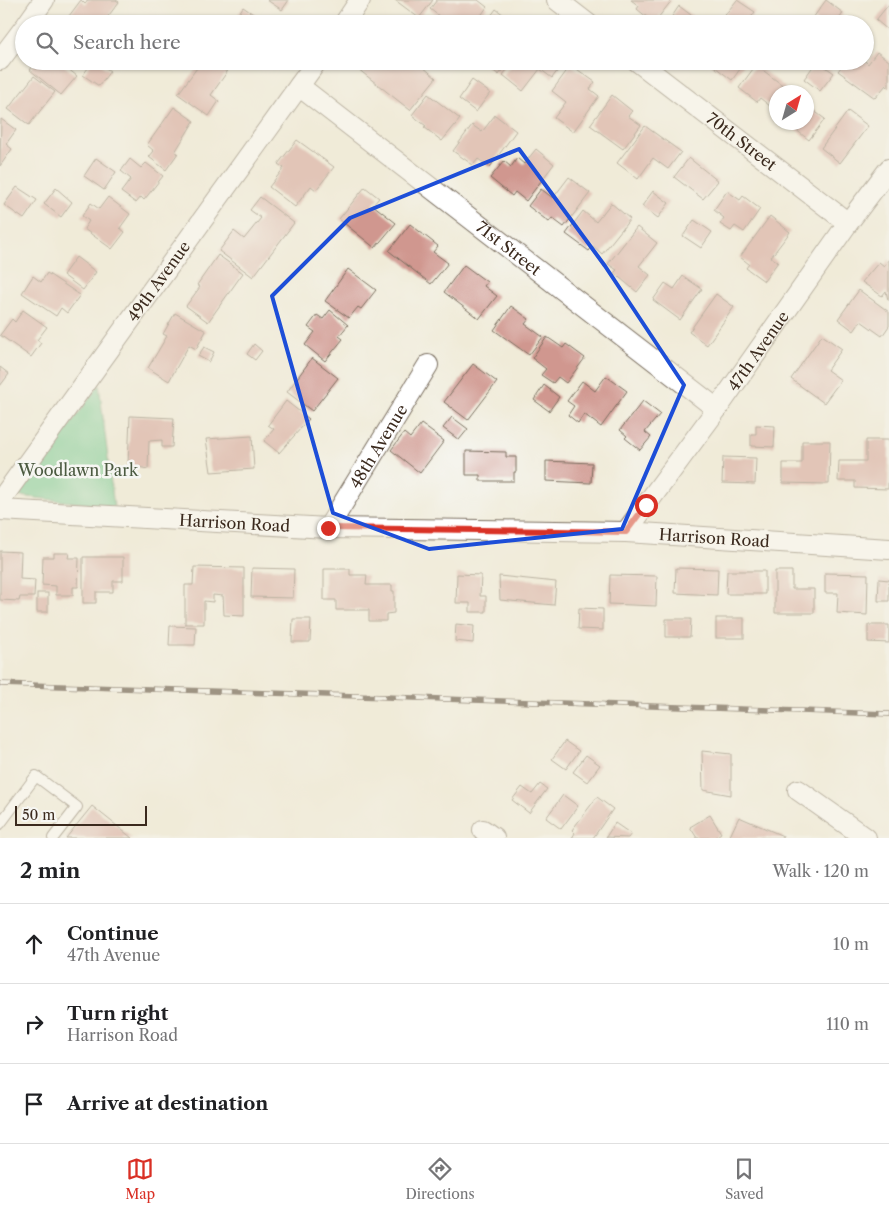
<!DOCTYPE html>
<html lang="en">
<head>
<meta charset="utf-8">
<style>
  :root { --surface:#fff; --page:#f6f6f6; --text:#202124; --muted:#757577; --line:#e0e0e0; --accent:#d93025 }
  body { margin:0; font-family:"Libre Caslon Text",serif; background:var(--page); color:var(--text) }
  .compass { position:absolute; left:769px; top:85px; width:45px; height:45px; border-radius:50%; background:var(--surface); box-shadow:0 1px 4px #0004; rotate:37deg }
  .scale { position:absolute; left:15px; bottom:12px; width:132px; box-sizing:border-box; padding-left:5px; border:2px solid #3b2a1e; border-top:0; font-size:14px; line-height:18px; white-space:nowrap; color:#3b2a1e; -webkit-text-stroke:4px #f6f6f2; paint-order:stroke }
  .stop { position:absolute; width:15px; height:15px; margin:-11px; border:4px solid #d93025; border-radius:50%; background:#fff }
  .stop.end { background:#d93025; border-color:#fff; box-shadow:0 1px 5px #0008 }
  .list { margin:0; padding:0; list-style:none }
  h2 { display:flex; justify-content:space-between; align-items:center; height:65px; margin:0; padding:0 20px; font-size:21px }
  h2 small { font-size:16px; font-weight:400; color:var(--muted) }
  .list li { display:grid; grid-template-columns:32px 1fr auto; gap:15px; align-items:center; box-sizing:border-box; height:80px; padding:0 20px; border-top:1px solid var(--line) }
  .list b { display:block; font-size:19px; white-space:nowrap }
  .list p { margin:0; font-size:16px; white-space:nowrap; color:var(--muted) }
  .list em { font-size:16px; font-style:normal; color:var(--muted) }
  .icon { flex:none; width:28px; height:28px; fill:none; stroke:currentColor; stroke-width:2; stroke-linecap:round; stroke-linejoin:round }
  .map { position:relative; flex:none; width:889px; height:838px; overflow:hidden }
  .search { position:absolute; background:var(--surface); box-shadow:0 1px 4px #0004; left:15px; right:15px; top:15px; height:55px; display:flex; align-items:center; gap:12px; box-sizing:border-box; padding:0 18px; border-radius:28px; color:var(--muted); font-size:19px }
  .sheet { height:305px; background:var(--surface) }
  nav { display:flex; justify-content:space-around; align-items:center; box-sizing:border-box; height:70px; border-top:1px solid var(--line); background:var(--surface); font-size:14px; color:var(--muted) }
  nav a { display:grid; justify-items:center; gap:2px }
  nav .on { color:var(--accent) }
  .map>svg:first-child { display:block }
  .green { fill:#6fc990; stroke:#557a57 }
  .building { fill:#d0978f }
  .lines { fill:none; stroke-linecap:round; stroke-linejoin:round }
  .lane-casing { stroke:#7a6e5f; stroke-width:12 }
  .street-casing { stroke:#7a6e5f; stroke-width:22 }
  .lane { stroke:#fff; stroke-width:10 }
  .street { stroke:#fff; stroke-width:20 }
  .rail-casing { stroke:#3b2a1e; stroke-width:5.5 }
  .rail { stroke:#f6f6f2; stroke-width:4; stroke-dasharray:11; stroke-linecap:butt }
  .route { stroke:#d93025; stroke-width:6 }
  .marked { fill:none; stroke:#1d4ed8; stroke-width:4; stroke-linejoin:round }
  .labels { text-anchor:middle; stroke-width:5; stroke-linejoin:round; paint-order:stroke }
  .street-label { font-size:16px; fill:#3b2a1e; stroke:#f6f6f2 }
  .park-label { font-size:16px; fill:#4b5a40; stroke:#f6f6f2 }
</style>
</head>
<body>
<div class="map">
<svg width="889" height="838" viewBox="0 0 889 838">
  <rect width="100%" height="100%" fill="#f6f6f2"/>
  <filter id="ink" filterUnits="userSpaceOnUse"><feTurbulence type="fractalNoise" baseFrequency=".02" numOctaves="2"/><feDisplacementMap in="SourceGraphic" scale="10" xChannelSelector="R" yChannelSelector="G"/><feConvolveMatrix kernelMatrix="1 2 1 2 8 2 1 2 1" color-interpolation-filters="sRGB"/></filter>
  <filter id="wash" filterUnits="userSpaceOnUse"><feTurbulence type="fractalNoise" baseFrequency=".0096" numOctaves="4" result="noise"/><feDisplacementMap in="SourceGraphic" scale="20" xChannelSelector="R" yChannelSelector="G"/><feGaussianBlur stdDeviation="1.12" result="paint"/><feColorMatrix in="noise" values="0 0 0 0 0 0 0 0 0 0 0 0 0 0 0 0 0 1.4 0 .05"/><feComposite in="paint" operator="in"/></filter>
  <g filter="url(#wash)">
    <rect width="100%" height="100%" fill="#f0ebd8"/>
    <!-- green -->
    <path class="green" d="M 99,385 L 114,507 L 19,496 Z"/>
    <g id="blocks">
      <!-- building -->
      <g class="building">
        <path d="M 81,0 L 85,4 L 88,0 L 116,0 L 119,2 L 106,19 L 109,21 L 107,24 L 63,24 Z"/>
        <path d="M 267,0 L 289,0 L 282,10 Z"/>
        <path d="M 395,0 L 433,0 L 419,18 Z"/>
        <path d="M 437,0 L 478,0 L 487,7 L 475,24 L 458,24 L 455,22 L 453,24 L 449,24 L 430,9 Z"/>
        <path d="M 631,0 L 672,0 L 654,23 L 637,9 L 639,6 Z"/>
        <path d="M 737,0 L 755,12 L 746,24 L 737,24 L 725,15 Z"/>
        <path d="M 826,0 L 843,13 L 836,24 L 821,24 L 813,18 Z"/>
        <path d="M 889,4 L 889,31 L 876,20 Z"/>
        <path d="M 679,6 L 703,24 L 667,24 Z"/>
        <path d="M 243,7 L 268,24 L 232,24 Z"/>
        <path d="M 496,9 L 516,24 L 485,24 Z"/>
        <path d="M 877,52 L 889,61 L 889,88 L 886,85 L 875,98 L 838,71 L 846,61 L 865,61 L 868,64 Z"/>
        <path d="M 37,61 L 58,61 L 77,76 L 61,95 L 30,70 Z"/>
        <path d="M 93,61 L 96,61 L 110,71 L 99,86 L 83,75 Z"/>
        <path d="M 202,61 L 212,61 L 227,72 L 211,95 L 219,101 L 209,116 L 178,94 Z"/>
        <path d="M 364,61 L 416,61 L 436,78 L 410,110 L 358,69 Z"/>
        <path d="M 480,61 L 508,61 L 499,75 Z"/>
        <path d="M 514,61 L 565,61 L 552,78 L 540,69 L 523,91 L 503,75 Z"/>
        <path d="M 707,61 L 746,61 L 732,80 Z"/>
        <path d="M 817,61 L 834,73 L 820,91 L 804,79 Z"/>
        <path d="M 571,65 L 595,82 L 590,89 L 599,96 L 573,132 L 554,118 L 566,102 L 552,91 Z"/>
        <path d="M 756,65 L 785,87 L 781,92 L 776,92 L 776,98 L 770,106 L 760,98 L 757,102 L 739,88 Z"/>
        <path d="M 34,76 L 55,92 L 29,125 L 8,109 Z"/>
        <path d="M 472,80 L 490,93 L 476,112 L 459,99 Z"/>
        <path d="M 428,94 L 460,119 L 442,141 L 424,127 L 426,126 L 412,115 Z"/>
        <path d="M 612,95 L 632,111 L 628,116 L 641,125 L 623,149 L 590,125 Z"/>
        <path d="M 806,105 L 825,119 L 809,140 L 786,122 L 806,122 Z"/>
        <path d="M 174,107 L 194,121 L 175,152 L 178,153 L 166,170 L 149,157 L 154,151 L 147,145 Z"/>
        <path d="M 848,111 L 868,126 L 840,163 L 821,148 Z"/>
        <path d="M 495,115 L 516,131 L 490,167 L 478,159 L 473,165 L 453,151 L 472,125 L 482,132 Z"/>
        <path d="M 1,119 L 16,130 L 6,144 L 12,149 L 0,166 Z"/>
        <path d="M 645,126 L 681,152 L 668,169 L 653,158 L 638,179 L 617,163 Z"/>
        <path d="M 297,140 L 334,167 L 316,190 L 311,186 L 295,207 L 269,187 L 284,168 L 278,164 Z"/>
        <path d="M 536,149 L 554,164 L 526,201 L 515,192 L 512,196 L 490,178 L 504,161 L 511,167 L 517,158 L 524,164 Z"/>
        <path d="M 96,158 L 116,172 L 104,190 L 84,176 Z"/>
        <path d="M 689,158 L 718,181 L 703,199 L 674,177 Z"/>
        <path d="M 130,159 L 141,168 L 146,163 L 163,176 L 144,200 L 141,197 L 136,203 L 121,192 L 131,179 L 121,171 Z"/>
        <path d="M 569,177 L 590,193 L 564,227 L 552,218 L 549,222 L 528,206 L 541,189 L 553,198 Z"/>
        <path d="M 17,187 L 37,200 L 24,219 L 4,205 Z"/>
        <path d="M 365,187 L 379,198 L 373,205 L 396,223 L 375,248 L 339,219 Z"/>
        <path d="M 56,188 L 72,202 L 61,217 L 44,204 Z"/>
        <path d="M 653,191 L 669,203 L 658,218 L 642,206 Z"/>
        <path d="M 727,191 L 740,200 L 743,196 L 760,209 L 744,232 L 735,226 L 731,231 L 720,224 L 724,218 L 714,210 Z"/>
        <path d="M 108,197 L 130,214 L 120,228 L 125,232 L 112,249 L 84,229 L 89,221 L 82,216 L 91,203 L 99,209 Z"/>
        <path d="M 260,197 L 294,223 L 253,277 L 219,251 L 234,231 L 244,239 L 261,218 L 250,210 Z"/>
        <path d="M 611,203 L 630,219 L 602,254 L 593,246 L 589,251 L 566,234 L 583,211 L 596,222 Z"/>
        <path d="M 770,216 L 790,232 L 771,257 L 778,262 L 764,281 L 746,268 L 749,264 L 740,257 Z"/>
        <path d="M 694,220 L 712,232 L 701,248 L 683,236 Z"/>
        <path d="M 410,224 L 438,246 L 433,252 L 448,263 L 431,284 L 389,251 Z"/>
        <path d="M 637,227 L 657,243 L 639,266 L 650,275 L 637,292 L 614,273 L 617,270 L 608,264 Z"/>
        <path d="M 218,255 L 243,273 L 208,322 L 186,306 L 200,287 L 197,285 Z"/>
        <path d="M 76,257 L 96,272 L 83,290 L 63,275 Z"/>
        <path d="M 889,259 L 889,300 L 888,300 L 886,291 L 882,296 L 862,282 L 879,262 L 884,266 Z"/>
        <path d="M 464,265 L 487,282 L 484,286 L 497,296 L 479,319 L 444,292 Z"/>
        <path d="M 348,269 L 376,290 L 361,309 L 358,307 L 349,318 L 325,301 Z"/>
        <path d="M 47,273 L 80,295 L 67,313 L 61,308 L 56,316 L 22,293 L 33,276 L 41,282 Z"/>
        <path d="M 683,276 L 702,289 L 680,320 L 653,300 L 665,283 L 674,289 Z"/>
        <path d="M 859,290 L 889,312 L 889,326 L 882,336 L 861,321 L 854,331 L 838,319 Z"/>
        <path d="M 716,294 L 734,307 L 707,345 L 689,332 Z"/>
        <path d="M 511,306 L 529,319 L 525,324 L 543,337 L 529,355 L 494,330 Z"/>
        <path d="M 23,310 L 47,327 L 37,340 L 41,343 L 31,357 L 0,335 L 12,319 L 15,322 Z"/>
        <path d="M 330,310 L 348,325 L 339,336 L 343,339 L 325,361 L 305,345 L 315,332 L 308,327 L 317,315 L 323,319 Z"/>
        <path d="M 175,313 L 206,331 L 196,349 L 189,345 L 169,381 L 148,368 L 167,336 L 163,334 Z"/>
        <path d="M 822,335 L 842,349 L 827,370 L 841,380 L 824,403 L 791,379 Z"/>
        <path d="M 547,337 L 563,348 L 566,344 L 585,358 L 566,383 L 558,377 L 553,383 L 541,375 L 546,369 L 532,358 Z"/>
        <path d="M 254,344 L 262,351 L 255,360 L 247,354 Z"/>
        <path d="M 204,347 L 214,352 L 209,362 L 198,356 Z"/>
        <path d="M 312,358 L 338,378 L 312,411 L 287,392 Z"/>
        <path d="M 473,364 L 497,382 L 468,420 L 444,402 Z"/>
        <path d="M 0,367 L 9,374 L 0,386 Z"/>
        <path d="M 606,376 L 627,391 L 601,427 L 584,414 L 578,423 L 568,415 L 574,406 L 567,401 L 582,381 L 595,391 Z"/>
        <path d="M 544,385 L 559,397 L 549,411 L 534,400 Z"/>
        <path d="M 286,401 L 309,419 L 279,453 L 264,441 L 274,429 L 268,425 Z"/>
        <path d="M 643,401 L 660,414 L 645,432 L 651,437 L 640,450 L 625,438 L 627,436 L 620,430 Z"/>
        <path d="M 130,416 L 174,418 L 172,447 L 162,447 L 162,440 L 149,441 L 148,469 L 128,465 Z"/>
        <path d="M 452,417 L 468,429 L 459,440 L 443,428 Z"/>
        <path d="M 421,424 L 444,441 L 420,473 L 391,450 L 404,433 L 410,438 Z"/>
        <path d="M 756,425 L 775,426 L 774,447 L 751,446 L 751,434 L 756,434 Z"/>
        <path d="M 252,436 L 254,469 L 211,472 L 206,439 Z"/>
        <path d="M 866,440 L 889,440 L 888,489 L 855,488 L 855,481 L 838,481 L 839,461 L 866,461 Z"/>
        <path d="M 802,441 L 830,441 L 829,484 L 783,483 L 783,463 L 802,463 Z"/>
        <path d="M 466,451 L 506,452 L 506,457 L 516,457 L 516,472 L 514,472 L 514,481 L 480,481 L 480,475 L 466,475 Z"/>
        <path d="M 723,457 L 756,458 L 755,484 L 722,483 Z"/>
        <path d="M 546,461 L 592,463 L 591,483 L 546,481 Z"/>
        <path d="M 0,551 L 21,552 L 20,579 L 35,580 L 34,597 L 20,597 L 19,601 L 0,600 Z"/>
        <path d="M 54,553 L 69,553 L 68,558 L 79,558 L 78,587 L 73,587 L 73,595 L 56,595 L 56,586 L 42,585 L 43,557 L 54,557 Z"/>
        <path d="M 83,557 L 123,557 L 123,581 L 113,581 L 113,592 L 96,592 L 96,603 L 83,603 Z"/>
        <path d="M 194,567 L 244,568 L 244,616 L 224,615 L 223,596 L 213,595 L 213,602 L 204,601 L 204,624 L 185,624 L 185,585 L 193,585 Z"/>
        <path d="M 252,568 L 294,569 L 293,598 L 251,597 Z"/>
        <path d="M 676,568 L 718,569 L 717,595 L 675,593 Z"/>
        <path d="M 324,569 L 350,569 L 350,575 L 367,575 L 366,585 L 392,585 L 392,591 L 394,591 L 394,613 L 386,614 L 386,621 L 369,621 L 369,610 L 336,610 L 336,600 L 324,600 Z"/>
        <path d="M 727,571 L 765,571 L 765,594 L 726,594 Z"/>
        <path d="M 775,571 L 792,571 L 792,589 L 814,589 L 814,613 L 775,613 Z"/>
        <path d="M 825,573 L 868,574 L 867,615 L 837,613 L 838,593 L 825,593 Z"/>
        <path d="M 457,574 L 481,575 L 480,596 L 486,596 L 486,612 L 470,612 L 470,603 L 456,603 Z"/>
        <path d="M 610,575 L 657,576 L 656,606 L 609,604 Z"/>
        <path d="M 499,576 L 556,582 L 554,605 L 500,600 Z"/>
        <path d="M 879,579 L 889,580 L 889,601 L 878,601 Z"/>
        <rect x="37" y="593" width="11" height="19"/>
        <path d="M 579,608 L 603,609 L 603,630 L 578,629 Z"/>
        <rect x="716" y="618" width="28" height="20"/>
        <path d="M 293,619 L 311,619 L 310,642 L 292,642 Z"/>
        <path d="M 666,619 L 691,619 L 690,637 L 666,637 Z"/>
        <path d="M 456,624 L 474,626 L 473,643 L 455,641 Z"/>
        <path d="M 868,625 L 889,625 L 889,643 L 868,642 Z"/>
        <path d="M 170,626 L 196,627 L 195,645 L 169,645 Z"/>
        <path d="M 565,741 L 579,751 L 566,769 L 552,759 Z"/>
        <path d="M 702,751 L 731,754 L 731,795 L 703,790 Z"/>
        <path d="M 586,755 L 600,765 L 587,782 L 573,772 Z"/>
        <path d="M 540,784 L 547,789 L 529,813 L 512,800 L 522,787 L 532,794 Z"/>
        <path d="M 563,795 L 578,806 L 561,829 L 546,818 Z"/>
        <path d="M 597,797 L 613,809 L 593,838 L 572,838 L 575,833 L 572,830 Z"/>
        <path d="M 92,806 L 132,838 L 66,838 Z"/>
        <path d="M 710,815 L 721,833 L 714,838 L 697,838 L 690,827 Z"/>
        <path d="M 739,817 L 783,836 L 782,838 L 729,838 Z"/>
        <path d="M 615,823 L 631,834 L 628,838 L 606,837 Z"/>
      </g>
    </g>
  </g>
  <g filter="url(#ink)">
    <use href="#blocks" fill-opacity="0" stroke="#7a6e5f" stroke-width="1"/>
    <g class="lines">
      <defs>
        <path id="lane" d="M 0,824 L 36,776 L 77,807 L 53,838"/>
        <g id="street">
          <path d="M 557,0 L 588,24"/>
          <path d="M 27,24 L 44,0"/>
          <path d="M 344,24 L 360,0"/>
          <path d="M 0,60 L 24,28"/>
          <path id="s1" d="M 637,61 L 848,223"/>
          <path id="s2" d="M 299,86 L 717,409"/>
          <path id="s3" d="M 0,501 L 317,61"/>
          <path id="s4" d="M 0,510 L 328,528 L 626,532 L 889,549"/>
          <path id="s5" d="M 328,528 L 428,365"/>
          <path id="s6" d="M 626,532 L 717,409 L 848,223 L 889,169"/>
          <path d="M 798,790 L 866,838"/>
          <path d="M 483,830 L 494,838"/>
        </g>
      </defs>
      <!-- lane casing -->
      <use href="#lane" class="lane-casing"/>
      <!-- street casing -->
      <use href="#street" class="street-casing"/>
      <!-- lane -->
      <use href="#lane" class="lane"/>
      <!-- street -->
      <use href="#street" class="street"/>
      <defs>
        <path id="rail" d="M 0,684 L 889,714"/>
      </defs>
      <!-- rail casing -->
      <use href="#rail" class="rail-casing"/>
      <!-- rail -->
      <use href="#rail" class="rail"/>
    </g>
  </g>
  <g class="lines" filter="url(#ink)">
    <!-- route -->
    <path class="route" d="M 328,528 L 626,532 L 646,505"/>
  </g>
  <!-- marked area -->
  <path d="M0 0H889V838H0ZM 519,149 L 605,266 L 684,385 L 622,529 L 429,549 L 333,513 L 272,296 L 350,218 Z" fill="#f0ebd8" fill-opacity=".55" fill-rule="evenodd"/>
  <path class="marked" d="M 519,149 L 605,266 L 684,385 L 622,529 L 429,549 L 333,513 L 272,296 L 350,218 Z"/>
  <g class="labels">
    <!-- street labels -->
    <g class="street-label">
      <text dy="6" stroke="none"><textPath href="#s1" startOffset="132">70th Street</textPath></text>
      <text dy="6" stroke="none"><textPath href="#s2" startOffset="265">71st Street</textPath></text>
      <text dy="6" stroke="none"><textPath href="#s3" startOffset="271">49th Avenue</textPath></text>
      <text dy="6" stroke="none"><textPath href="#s6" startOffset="224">47th Avenue</textPath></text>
      <text dy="6" stroke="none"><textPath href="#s5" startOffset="96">48th Avenue</textPath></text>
      <text dy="6" stroke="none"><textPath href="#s4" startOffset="235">Harrison Road</textPath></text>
      <text dy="6" stroke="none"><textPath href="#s4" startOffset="715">Harrison Road</textPath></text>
    </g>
    <!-- park labels -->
    <g class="park-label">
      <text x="78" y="476">Woodlawn Park</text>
    </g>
  </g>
</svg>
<svg class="compass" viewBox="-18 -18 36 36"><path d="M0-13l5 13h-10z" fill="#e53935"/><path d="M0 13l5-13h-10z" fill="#757577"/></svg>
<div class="scale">50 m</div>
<div class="stop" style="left:646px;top:505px"></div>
<div class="stop end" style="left:328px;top:528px"></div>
<div class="search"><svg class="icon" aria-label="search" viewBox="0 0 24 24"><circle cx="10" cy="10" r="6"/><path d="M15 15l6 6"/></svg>Search here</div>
</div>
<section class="sheet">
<h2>2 min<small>Walk · 120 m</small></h2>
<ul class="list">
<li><svg class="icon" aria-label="ahead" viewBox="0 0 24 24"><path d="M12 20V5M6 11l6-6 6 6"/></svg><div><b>Continue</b><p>47th Avenue</p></div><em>10 m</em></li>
<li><svg class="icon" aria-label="right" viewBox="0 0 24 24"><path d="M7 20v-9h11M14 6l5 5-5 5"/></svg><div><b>Turn right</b><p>Harrison Road</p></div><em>110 m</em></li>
<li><svg class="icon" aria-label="arrive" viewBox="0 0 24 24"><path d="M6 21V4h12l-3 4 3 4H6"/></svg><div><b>Arrive at destination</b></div></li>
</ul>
</section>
<nav>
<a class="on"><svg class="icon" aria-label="map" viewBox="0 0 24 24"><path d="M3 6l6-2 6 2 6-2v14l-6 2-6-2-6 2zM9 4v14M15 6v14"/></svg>Map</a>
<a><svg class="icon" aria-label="directions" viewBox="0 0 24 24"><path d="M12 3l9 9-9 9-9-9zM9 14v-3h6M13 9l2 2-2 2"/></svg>Directions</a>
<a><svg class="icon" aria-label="saved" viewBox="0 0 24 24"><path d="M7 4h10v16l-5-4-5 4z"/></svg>Saved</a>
</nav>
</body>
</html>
